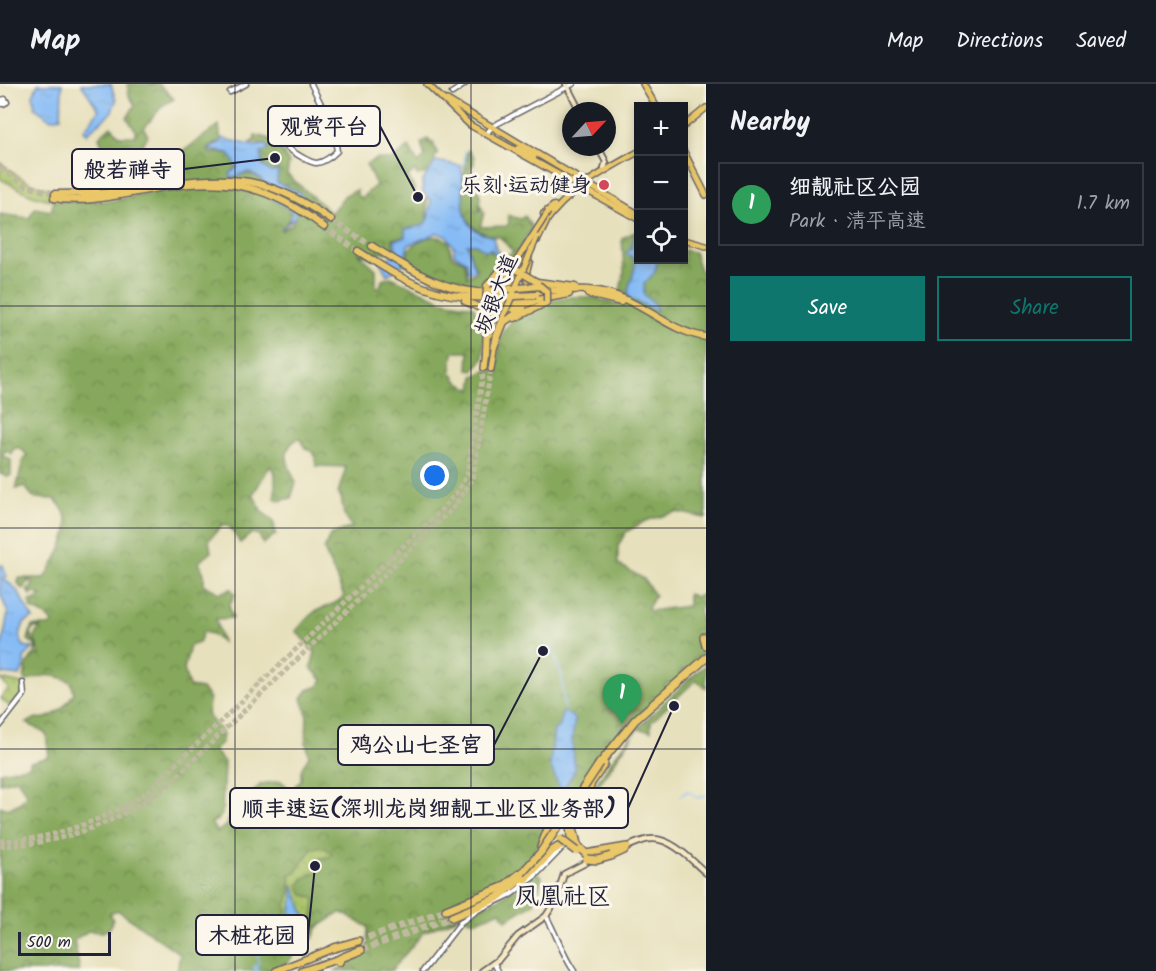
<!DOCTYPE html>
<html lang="en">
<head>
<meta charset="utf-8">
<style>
  :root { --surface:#171b24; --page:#242831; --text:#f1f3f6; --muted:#9ea1a6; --line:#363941; --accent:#0f766e }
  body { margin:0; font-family:Kalam,"LXGW WenKai TC",sans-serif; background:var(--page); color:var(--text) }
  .controls { position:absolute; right:18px; top:18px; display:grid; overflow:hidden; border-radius:0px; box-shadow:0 3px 9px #0003 }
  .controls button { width:54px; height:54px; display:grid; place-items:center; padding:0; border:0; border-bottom:2px solid var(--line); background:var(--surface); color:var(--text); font:30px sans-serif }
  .compass { position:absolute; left:562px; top:18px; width:54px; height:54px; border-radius:50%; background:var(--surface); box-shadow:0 3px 9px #0003; rotate:64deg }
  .scale { position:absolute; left:18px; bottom:15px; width:93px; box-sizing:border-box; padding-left:6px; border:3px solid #22223b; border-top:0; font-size:16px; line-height:21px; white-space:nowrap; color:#22223b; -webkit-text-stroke:4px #fbf7ec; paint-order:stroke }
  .you { position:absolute; left:435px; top:392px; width:21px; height:21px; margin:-15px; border:4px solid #fff; border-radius:50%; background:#1a73e8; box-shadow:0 0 0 9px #1a73e833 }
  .badge { display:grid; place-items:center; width:39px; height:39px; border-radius:50%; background:var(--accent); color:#fff; font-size:20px; font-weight:700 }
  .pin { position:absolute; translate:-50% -50px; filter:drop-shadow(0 2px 3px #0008) }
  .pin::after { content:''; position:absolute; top:32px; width:21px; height:18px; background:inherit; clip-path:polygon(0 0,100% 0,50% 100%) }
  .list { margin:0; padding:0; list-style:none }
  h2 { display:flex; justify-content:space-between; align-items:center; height:78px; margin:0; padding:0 24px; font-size:26px }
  h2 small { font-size:20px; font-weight:400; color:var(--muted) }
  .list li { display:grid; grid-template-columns:39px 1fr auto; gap:18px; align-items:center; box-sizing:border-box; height:84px; margin:0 12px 12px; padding:0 12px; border:2px solid var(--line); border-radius:0px }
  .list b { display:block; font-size:22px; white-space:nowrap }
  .list p { margin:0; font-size:20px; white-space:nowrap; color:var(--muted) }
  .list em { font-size:20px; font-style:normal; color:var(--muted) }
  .actions { display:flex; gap:12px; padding:18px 24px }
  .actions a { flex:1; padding:14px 0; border:2px solid var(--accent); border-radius:0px; text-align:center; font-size:21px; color:var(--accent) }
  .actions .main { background:var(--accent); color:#fff }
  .icon { flex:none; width:33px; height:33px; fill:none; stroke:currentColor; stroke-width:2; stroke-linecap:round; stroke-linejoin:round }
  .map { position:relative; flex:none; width:706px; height:887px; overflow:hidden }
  header { display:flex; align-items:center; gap:36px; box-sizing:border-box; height:84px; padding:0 30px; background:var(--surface); border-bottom:2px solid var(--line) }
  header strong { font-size:28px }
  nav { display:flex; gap:33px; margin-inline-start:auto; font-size:21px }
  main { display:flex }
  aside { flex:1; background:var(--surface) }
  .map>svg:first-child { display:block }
  .grass { fill:url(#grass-tufts); stroke:#667251; stroke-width:1.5 }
  .forest { fill:url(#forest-crowns); stroke:#54654c; stroke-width:1.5; fill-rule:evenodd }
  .park { fill:url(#park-dots); stroke:#667251; stroke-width:1.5 }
  .water { fill:url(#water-ripples); stroke:#546e98; stroke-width:1.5 }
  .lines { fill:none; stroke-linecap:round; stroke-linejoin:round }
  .stream { stroke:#86bbf5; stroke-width:1.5 }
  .river { stroke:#86bbf5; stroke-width:4 }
  .primary-tunnel { stroke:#c0baa2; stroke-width:5; stroke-dasharray:5 2.5; stroke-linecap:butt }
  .trunk-tunnel { stroke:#c0baa2; stroke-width:6; stroke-dasharray:6 3; stroke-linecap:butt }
  .motorway-tunnel { stroke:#c0baa2; stroke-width:7; stroke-dasharray:7 3.5; stroke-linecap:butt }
  .tertiary-casing { stroke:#676468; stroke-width:7 }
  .secondary-casing { stroke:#676468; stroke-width:8 }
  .primary-casing { stroke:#676468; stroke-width:8 }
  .trunk-casing { stroke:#676468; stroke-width:9 }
  .motorway-casing { stroke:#676468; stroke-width:10 }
  .tertiary { stroke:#fff; stroke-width:4 }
  .secondary { stroke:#f7e9c3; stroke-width:4.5 }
  .primary { stroke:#eac769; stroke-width:5 }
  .trunk { stroke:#eac769; stroke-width:6 }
  .motorway { stroke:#eac769; stroke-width:7 }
  .primary-bridge-casing { stroke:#676468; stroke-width:8; stroke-linecap:butt }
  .trunk-bridge-casing { stroke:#676468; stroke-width:9; stroke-linecap:butt }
  .motorway-bridge-casing { stroke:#676468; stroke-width:10; stroke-linecap:butt }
  .primary-bridge { stroke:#eac769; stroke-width:5 }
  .trunk-bridge { stroke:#eac769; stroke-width:6 }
  .motorway-bridge { stroke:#eac769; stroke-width:7 }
  .grid { fill:none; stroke:#22223b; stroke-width:1.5; stroke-opacity:0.55 }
  .poi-dot { fill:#d1495b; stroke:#fbf7ec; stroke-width:2 }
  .labels { text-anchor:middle; stroke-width:6; stroke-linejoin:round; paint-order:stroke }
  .poi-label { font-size:21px; fill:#22223b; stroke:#fbf7ec; text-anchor:end }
  .street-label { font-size:21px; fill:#22223b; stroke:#fbf7ec }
  .quarter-label { font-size:24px; fill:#22223b; stroke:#fbf7ec }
  .leader { fill:none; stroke:#22223b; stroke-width:2 }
  .callout-dot { fill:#22223b; stroke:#fbf7ec; stroke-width:2 }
  .callout { fill:#fbf7ec; stroke:#22223b; stroke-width:2 }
  .callout-label { font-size:22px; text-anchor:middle; font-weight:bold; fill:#22223b }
</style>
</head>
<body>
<header>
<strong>Map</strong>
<nav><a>Map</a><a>Directions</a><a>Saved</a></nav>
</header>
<main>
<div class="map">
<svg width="706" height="887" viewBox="0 0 706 887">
  <defs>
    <pattern id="grass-tufts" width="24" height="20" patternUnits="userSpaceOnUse" patternTransform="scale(1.5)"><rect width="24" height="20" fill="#a9c267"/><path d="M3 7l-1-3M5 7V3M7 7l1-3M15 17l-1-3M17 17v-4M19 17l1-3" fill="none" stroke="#91a65a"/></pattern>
    <pattern id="forest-crowns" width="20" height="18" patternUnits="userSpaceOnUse" patternTransform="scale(1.5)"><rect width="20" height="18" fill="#86a85c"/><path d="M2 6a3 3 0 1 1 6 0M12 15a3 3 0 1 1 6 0" fill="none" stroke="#6d884d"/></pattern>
    <pattern id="park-dots" width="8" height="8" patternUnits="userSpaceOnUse" patternTransform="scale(1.5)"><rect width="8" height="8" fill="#a9c267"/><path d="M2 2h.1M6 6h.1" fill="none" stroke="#91a65a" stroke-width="1.8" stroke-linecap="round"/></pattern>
    <pattern id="water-ripples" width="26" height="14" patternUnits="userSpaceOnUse" patternTransform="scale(1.5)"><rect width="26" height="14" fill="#86bbf5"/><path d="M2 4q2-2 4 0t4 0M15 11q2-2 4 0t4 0" fill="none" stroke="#73a0d3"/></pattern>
  </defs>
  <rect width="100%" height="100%" fill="#fbf7ec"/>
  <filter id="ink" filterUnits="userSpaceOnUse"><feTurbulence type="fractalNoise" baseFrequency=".0167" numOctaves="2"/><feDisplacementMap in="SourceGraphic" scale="12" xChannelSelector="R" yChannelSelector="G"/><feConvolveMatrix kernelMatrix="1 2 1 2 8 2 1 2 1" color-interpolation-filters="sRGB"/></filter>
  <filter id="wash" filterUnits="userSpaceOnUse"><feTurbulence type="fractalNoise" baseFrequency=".008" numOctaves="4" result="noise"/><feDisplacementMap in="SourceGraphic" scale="24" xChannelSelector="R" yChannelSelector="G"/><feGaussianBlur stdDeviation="1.35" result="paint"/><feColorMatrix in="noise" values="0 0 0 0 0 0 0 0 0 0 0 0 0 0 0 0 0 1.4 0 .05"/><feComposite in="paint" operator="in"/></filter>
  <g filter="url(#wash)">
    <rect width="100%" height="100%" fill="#e7e0bc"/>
    <!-- grass -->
    <path class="grass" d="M 0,78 C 17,93 33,102 56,106 L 54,117 L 32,111 L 2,96 L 0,94 Z"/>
    <!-- forest -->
    <g class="forest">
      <path d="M 127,0 L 159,0 L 174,15 L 163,21 L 144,44 L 148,52 L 141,63 L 134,68 L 141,84 L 139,90 L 126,78 L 123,79 L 121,87 L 125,90 L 110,93 L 110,105 L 80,106 L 78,75 L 85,66 L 104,66 L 99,53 L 111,42 L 120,52 L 135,52 L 136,47 L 127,34 L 135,21 L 129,12 Z"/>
      <path d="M 219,41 L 221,58 L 209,63 L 208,66 L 210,69 L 229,69 L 237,83 L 230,90 L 232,94 C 244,88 256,88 265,100 L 264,109 L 290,124 L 293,130 L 281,147 L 293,139 L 296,126 L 302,124 L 303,112 L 294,105 L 288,105 L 287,100 L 283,102 L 277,98 L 278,86 L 271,88 L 262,81 L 261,69 L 269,64 L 265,60 L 249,59 L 254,57 L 255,52 C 275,52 280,63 289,79 L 287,90 L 331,129 L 345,111 L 357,106 L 357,111 L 361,114 L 376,101 L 366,80 L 377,75 L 391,76 L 409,63 L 418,79 L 425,73 L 421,59 L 427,55 L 430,56 L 428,59 L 433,58 L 438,71 L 434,73 L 436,77 L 429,89 L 417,91 L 415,87 L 408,92 L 414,104 L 414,115 L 416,117 L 427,115 L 427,139 C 420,145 412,143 405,148 L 405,153 L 393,155 L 394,169 L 377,168 L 379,172 L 375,175 L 358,169 L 376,185 L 376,204 L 380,203 L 382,196 L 391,193 L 443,217 L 473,222 L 485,244 L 483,275 L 473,287 L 468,285 L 469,268 L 453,268 L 451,288 L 459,299 L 472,306 L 474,292 L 488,286 L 497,287 C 499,271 497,252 510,239 C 536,212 584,206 617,221 L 624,188 L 622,154 L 638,147 L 638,176 L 684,176 L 684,166 L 694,168 L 700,186 L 706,191 L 706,434 L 676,428 L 645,437 L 626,448 L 618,462 L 618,480 L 644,495 L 655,512 L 648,524 L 650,527 L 688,522 L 688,510 L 696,513 L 706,509 L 706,517 L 699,525 L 705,567 L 622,647 L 558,730 C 545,736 537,771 524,784 C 502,804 473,813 446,824 L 450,835 L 499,815 L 535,788 L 542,793 L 534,819 L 506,836 L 500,827 L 477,837 L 459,833 L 424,848 L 391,887 L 335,887 L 367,868 L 368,843 L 341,828 L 318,843 L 312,856 L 295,867 L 289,878 L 269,887 L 177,887 L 180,870 L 117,826 L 110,830 L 113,836 L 110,844 L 103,848 L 88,847 L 74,856 L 80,887 L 0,887 L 0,722 L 8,725 L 21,718 L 27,710 L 17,695 L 0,699 L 0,688 L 30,682 L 30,678 L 49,673 L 46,650 L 27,639 L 36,634 C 52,637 65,623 74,609 L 71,598 C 53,589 43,590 25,598 C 23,590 28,574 35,570 L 40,571 L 34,552 L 40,544 L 34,544 L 30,549 L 38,567 L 35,568 L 35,561 L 28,556 L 32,542 L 49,542 L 53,539 L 46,532 L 32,525 L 29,518 L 42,512 L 31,507 L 32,511 L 29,510 L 27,505 L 33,502 L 31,496 L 27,496 L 29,498 L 22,505 L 18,499 L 19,494 L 43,494 L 47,491 C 61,465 81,439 54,415 L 34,414 L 24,402 L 16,405 L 23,376 L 27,371 L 20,364 L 14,364 L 12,370 L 5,366 L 3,372 L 11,376 L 11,391 L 8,393 L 0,390 L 0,130 L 29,134 L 35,124 L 51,127 L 54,117 L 112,117 L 148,109 L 179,76 L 178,71 ZM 299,354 L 305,364 L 314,369 L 316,382 L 346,383 L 338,409 L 341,413 L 344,431 L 352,443 L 330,451 L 324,466 L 344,512 C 336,522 323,522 313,529 C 307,533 301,542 296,547 L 315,568 L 311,584 L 322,596 L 319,602 L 308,606 L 302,614 L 307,630 L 306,658 L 309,671 L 301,686 L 301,696 L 291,706 L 281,697 L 261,700 L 249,712 L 231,717 L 228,740 L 217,748 L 211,739 L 218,736 L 222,730 L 224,678 L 213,666 L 222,658 L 223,650 L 207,630 L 210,614 L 202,605 L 189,603 L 184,585 L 190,562 L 199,559 L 203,548 L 212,550 L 222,558 L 216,535 L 233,534 L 229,522 L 235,510 L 231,505 L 220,509 L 204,501 L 204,490 L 199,478 L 211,468 L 209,456 L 223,440 L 231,444 L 240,459 L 252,449 L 259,451 L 263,460 L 276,450 L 273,436 L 262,428 L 253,410 L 270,382 L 275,389 L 275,414 L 279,417 L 291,414 L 296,398 C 288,383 279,364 299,354 Z"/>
      <path d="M 468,66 L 474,73 L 474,80 L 470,84 L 480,111 L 479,129 L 481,122 L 484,129 L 480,143 L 507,142 L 509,139 L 508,131 L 520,135 L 525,132 L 532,144 L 505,194 L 497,204 C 460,206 438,199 406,181 L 409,165 C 421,155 433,148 448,157 L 452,172 L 465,178 L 467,193 L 476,188 L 467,160 L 476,160 L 486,167 L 491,165 L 501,176 L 513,168 L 500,153 C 463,149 460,126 464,93 C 466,84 464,75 468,66 Z"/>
      <path d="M 706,580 L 706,604 L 696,596 L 651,638 L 651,647 L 637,645 L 590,714 L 588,713 C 621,655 658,624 706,580 Z"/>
    </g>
    <!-- park -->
    <g class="park">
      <path d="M 0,595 L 22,600 L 23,611 L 12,624 L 0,614 L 9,605 Z"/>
      <path d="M 320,762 L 332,768 L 330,773 L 320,774 L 319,787 L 304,794 L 299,801 L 303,811 L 314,813 C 317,824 309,833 317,844 L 310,857 L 284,867 L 283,855 L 288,838 L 286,821 L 291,806 L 290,790 L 295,789 L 311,766 Z"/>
    </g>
    <!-- water -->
    <g class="water">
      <path d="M 38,0 L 62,0 L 61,33 L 50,35 L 35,24 L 33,11 Z"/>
      <path d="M 81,0 L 111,0 L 116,17 L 111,29 L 86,50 L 84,46 L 99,26 Z"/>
      <path d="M 221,54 L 255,62 L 266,61 L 269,65 L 261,69 L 262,81 L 271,88 L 278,87 L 277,98 L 283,102 L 287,100 L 288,105 L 294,105 L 303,112 L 302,124 L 296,125 L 296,133 L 281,145 L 290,136 L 292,127 L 264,109 L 265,100 L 259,93 L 248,88 L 232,94 L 230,90 L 237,83 L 229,69 L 208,66 L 221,58 Z"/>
      <path d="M 436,77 L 461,82 C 467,104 455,136 480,149 C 484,151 489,151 493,153 L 496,165 L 503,176 L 501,176 L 491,165 L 486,167 L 476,160 L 467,160 L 475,186 L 468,189 L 467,178 L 454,170 L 454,164 L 447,152 L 437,149 L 408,161 L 404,180 L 387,191 L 381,180 L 396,168 L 395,156 L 405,153 L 405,145 C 431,141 427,141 431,116 L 423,109 L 422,98 Z"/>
      <path d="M 638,153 L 638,176 L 654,176 L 657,178 L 655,188 L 644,200 L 644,211 L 654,219 L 657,227 L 628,213 C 627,198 637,190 635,176 L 626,169 L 631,165 L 633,156 Z"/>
      <path d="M 0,481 L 3,481 L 7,493 L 3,496 C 22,504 21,519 33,534 L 24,539 L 19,553 L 24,562 L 33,564 L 24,574 L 24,583 L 20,592 L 2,590 L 0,571 L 8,529 L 0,509 Z"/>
      <path d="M 565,628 L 575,635 L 572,655 L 575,687 L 564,704 L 559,703 L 550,681 L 554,646 L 560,642 L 562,629 Z"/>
      <path d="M 293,800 L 310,846 L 306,853 L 285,861 L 293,815 Z"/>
    </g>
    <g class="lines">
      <!-- stream -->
      <g class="stream">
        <path d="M 461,82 L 465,79 L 465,67"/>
        <path d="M 551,561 L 562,593 L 563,606"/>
        <path d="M 563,608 L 565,628"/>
        <path d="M 680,712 L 688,707 L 698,714 L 706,711"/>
        <path d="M 236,837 L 248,858 L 258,867 L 258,881 L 255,883"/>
      </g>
      <!-- river -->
      <path class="river" d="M 255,883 L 257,887"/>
    </g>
  </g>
  <g filter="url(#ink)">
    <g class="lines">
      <!-- primary-tunnel -->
      <g class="primary-tunnel">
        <path d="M 486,45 L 518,64"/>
        <path d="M 0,757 C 50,757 106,736 147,708 L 441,426 L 456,409 L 467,391 L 484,284"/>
        <path d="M 0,762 C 61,761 128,736 174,695 L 454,423 L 473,394 L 491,285"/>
      </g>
      <!-- trunk-tunnel -->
      <g class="trunk-tunnel">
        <path d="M 0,84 L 27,102 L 55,110"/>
        <path d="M 331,136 L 372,162"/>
        <path d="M 324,143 L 358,167"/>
      </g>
      <!-- motorway-tunnel -->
      <g class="motorway-tunnel">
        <path d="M 358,857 L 446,826"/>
        <path d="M 361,866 L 452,833"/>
      </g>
      <defs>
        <g id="tertiary">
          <path d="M 230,8 L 246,0"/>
          <path d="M 452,9 L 465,0"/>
          <path d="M 5,15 L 7,18 L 3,20 L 2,16 Z"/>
          <path d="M 270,48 C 274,56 307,79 317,79 C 324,78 332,72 337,67 L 333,44 L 311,0"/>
          <path d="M 486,50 L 493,42 L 573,0"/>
          <path d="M 0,642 L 24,611 L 23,599"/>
          <path d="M 576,737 L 587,716"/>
          <path d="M 546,832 C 557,851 562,870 574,887"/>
          <path d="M 494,879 L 498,887"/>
          <path d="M 423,887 L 461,838 L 478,826 L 512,810 L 535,792 L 564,762"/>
        </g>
        <g id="secondary">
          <path d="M 566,0 L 580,27"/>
          <path d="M 598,63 L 606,78 L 604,84"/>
          <path d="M 624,764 C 633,761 643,755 652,755 C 672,754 692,777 706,789"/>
          <path d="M 482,887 L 499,875 L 518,852 L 546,832 L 555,818 L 564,790 L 591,776"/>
        </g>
        <g id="primary">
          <path d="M 427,0 L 470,41 L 638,135"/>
          <path d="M 643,0 L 656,22"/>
          <path d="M 447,16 L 638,130"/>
          <path d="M 684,42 L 706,24"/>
          <path d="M 518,64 L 534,73"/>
          <path d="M 684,68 L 706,111"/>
          <path d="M 544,140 C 569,105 602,88 638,68"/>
          <path d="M 684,156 L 706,162"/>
          <path d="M 489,251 L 494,226"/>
          <path d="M 484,284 L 486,266"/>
          <path d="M 491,285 L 496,252 L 504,231"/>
        </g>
        <g id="trunk">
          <path d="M 177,99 C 242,90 277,98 331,136"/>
          <path d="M 55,110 L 108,109"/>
          <path d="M 54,114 C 81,119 110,113 137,108 C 214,93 259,93 324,143"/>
          <path d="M 544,130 L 554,122"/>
          <path d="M 537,156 L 546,138"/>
          <path d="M 528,160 L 520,189 L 501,211 L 503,221 L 514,225 L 537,216 L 569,210"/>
          <path d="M 372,162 C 411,186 445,209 492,209"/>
          <path d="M 358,167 C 406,198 436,217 497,213"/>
          <path d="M 529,177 L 526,189 L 530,208"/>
          <path d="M 537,198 L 575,203"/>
          <path d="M 536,207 C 562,207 589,202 614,211 C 646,221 671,248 706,253"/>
          <path d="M 588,210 L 621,218"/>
          <path d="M 465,217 L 480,224 L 487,242"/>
          <path d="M 506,217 L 518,219 L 525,217"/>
          <path d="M 515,234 L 547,218"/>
          <path d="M 494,263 L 504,238 L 523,225"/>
          <path d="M 486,270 L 487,240"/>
          <path d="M 276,887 L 334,864"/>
          <path d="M 302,887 L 341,874"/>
        </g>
        <g id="motorway">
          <path d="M 103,110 L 140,101 L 180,98"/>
          <path d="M 84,111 L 96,107 L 97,103 L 93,102"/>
          <path d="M 704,553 L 706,561"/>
          <path d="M 598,682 L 635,636 L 706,574"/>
          <path d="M 587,705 L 604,680"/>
          <path d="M 574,732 L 590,703"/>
          <path d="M 571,736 L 577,760"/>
          <path d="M 570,740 L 571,755 L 586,770 L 627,763"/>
          <path d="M 541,763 L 551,737 L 561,732"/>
          <path d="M 611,772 L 624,766"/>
          <path d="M 524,796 L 552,767 L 560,762"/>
          <path d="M 446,826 L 503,803 L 526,785"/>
          <path d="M 452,833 L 497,814 L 525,792"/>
          <path d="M 334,864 L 358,857"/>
          <path d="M 339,878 L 341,874 L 361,866"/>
        </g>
      </defs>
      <!-- tertiary casing -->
      <use href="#tertiary" class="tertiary-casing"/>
      <!-- secondary casing -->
      <use href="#secondary" class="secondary-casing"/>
      <!-- primary casing -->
      <use href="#primary" class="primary-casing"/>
      <!-- trunk casing -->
      <use href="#trunk" class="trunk-casing"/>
      <!-- motorway casing -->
      <use href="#motorway" class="motorway-casing"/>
      <!-- tertiary -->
      <use href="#tertiary" class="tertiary"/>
      <!-- secondary -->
      <use href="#secondary" class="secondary"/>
      <!-- primary -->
      <use href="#primary" class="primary"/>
      <!-- trunk -->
      <use href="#trunk" class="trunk"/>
      <!-- motorway -->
      <use href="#motorway" class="motorway"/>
      <defs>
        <g id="primary-bridge">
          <path d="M 494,226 L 510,187 L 548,128"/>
          <path d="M 504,231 L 537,153"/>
        </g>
        <g id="trunk-bridge">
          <path d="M 487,207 L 540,202 L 547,208 L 547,218"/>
          <path d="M 497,213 L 536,211"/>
          <path d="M 486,222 L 487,202 L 500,187 L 515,185 L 537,198"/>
        </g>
        <g id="motorway-bridge">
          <path d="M 557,734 L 561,729"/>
          <path d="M 570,740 L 574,732"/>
          <path d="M 560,755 L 576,767"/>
          <path d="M 587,775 L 597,776 L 611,772"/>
          <path d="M 522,789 L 541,768 L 600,679"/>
        </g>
      </defs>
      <!-- primary-bridge casing -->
      <use href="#primary-bridge" class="primary-bridge-casing"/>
      <!-- trunk-bridge casing -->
      <use href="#trunk-bridge" class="trunk-bridge-casing"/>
      <!-- motorway-bridge casing -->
      <use href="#motorway-bridge" class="motorway-bridge-casing"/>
      <!-- primary-bridge -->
      <use href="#primary-bridge" class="primary-bridge"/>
      <!-- trunk-bridge -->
      <use href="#trunk-bridge" class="trunk-bridge"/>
      <!-- motorway-bridge -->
      <use href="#motorway-bridge" class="motorway-bridge"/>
    </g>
  </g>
  <!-- grid -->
  <path class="grid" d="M 235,0 L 235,887M 471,0 L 471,887M 0,222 L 706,222M 0,444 L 706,444M 0,665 L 706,665"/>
  <!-- markers -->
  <circle class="poi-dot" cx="604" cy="101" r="6"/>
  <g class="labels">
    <!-- poi labels -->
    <g class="poi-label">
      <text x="592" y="108">乐刻·运动健身</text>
    </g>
    <!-- street labels -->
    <g class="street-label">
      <text transform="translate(496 210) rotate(-69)" y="7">坂银大道</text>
    </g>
    <!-- quarter labels -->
    <g class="quarter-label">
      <text x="563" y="820">凤凰社区</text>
    </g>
  </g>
  <!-- callouts -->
  <path class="leader" d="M418 113L380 42M275 74L184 85M543 567L494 661M674 622L628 724M315 782L308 851"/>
  <g class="callout-dot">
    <circle cx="418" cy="113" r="6"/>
    <circle cx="275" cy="74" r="6"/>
    <circle cx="543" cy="567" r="6"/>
    <circle cx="674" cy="622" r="6"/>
    <circle cx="315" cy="782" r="6"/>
  </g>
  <g class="callout">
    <rect x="268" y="22" width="112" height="40" rx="6"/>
    <rect x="72" y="65" width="112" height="40" rx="6"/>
    <rect x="338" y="641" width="156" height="40" rx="6"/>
    <rect x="230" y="704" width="398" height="40" rx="6"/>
    <rect x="196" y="831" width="112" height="40" rx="6"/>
  </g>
  <g class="callout-label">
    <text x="324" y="50">观赏平台</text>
    <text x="128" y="93">般若禅寺</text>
    <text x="416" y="668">鸡公山七圣宫</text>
    <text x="429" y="732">顺丰速运(深圳龙岗细靓工业区业务部)</text>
    <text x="252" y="859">木桩花园</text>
  </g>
</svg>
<div class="controls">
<button>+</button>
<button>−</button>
<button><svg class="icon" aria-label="locate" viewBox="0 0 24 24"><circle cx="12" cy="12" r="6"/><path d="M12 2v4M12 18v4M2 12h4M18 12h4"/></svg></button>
</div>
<svg class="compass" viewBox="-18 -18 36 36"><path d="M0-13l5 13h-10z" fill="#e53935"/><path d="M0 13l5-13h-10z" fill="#9ea1a6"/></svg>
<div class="scale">500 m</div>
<div class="you"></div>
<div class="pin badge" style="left:622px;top:640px;background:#2e9e5b">1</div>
</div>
<aside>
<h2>Nearby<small></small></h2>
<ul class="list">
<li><span class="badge" style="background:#2e9e5b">1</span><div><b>细靓社区公园</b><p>Park · 清平高速</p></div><em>1.7 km</em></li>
</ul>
<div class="actions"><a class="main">Save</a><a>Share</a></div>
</aside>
</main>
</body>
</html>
